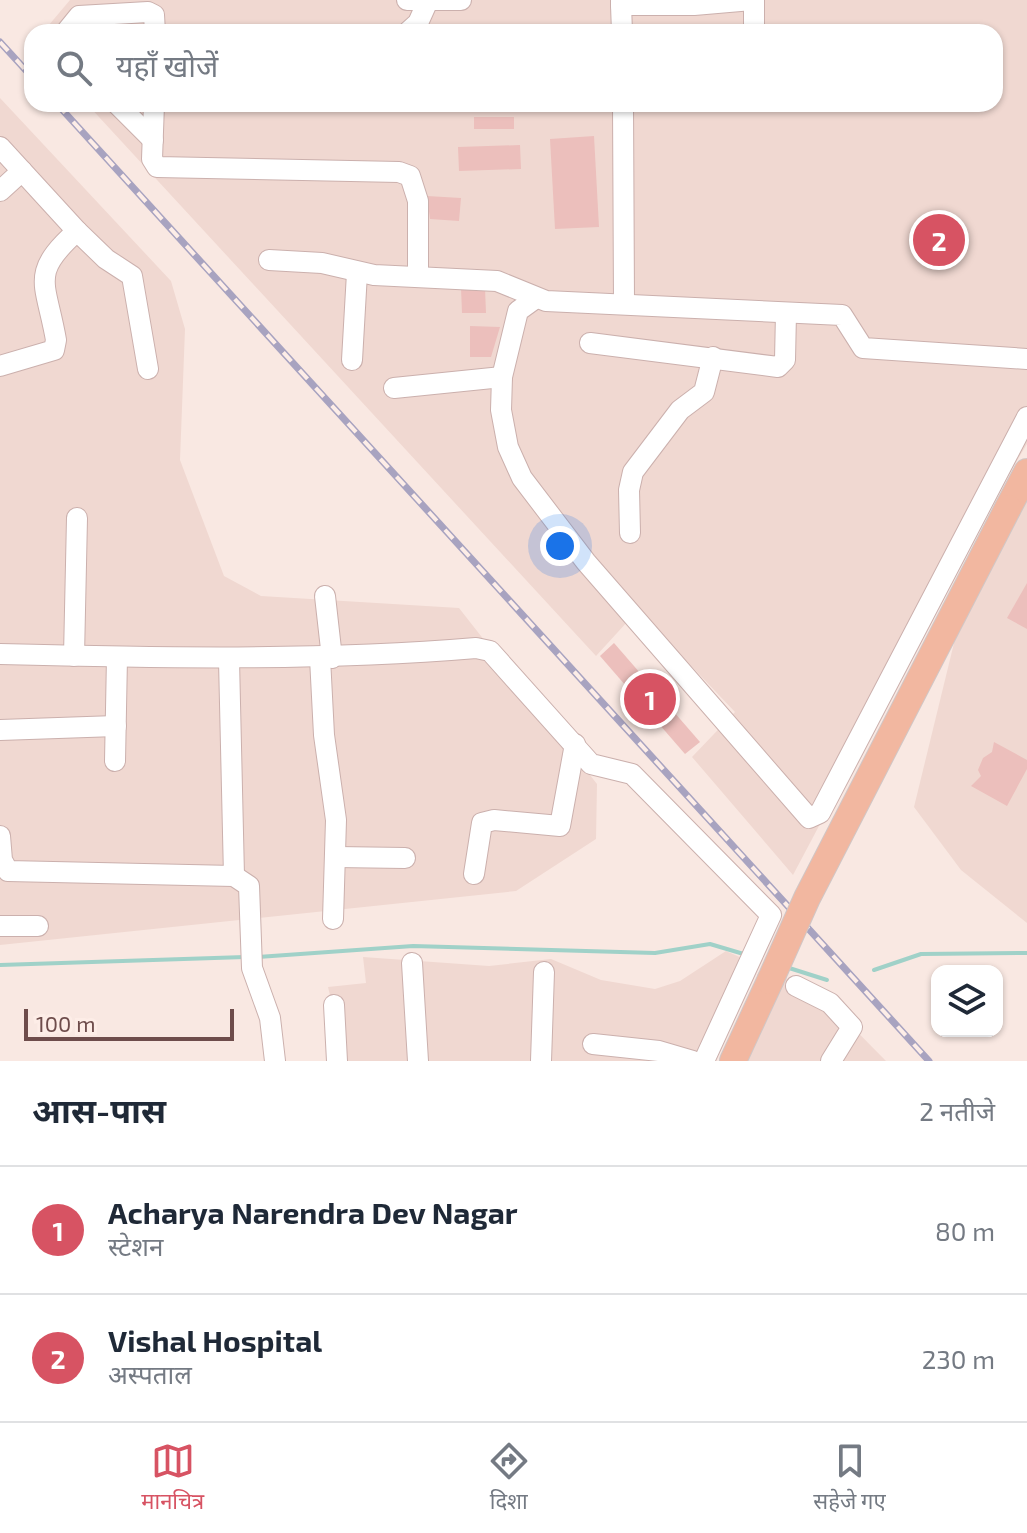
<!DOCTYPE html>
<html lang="hi">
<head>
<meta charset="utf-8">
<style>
  :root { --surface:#fff; --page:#f6f6f7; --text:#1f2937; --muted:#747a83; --line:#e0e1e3; --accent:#d75363 }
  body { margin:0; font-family:"Exo 2","Noto Sans Devanagari",sans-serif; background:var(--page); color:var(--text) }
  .controls { position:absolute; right:24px; bottom:24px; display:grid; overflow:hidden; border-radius:16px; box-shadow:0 2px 6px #0004 }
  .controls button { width:72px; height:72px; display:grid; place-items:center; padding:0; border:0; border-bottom:2px solid var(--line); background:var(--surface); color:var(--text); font:40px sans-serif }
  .scale { position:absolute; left:24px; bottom:20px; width:210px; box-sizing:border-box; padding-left:8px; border:4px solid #6e4c4b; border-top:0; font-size:22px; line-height:28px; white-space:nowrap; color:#6e4c4b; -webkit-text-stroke:6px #fdede7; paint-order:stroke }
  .you { position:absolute; left:560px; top:546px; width:28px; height:28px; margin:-20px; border:6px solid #fff; border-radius:50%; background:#1a73e8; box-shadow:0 0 0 12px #1a73e833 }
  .badge { display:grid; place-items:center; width:52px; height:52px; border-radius:50%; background:var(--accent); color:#fff; font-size:26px; font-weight:700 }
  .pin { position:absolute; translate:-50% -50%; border:4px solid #fff; box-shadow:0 2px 8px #0006 }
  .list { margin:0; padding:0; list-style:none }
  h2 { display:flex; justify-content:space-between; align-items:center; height:104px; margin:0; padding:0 32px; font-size:34px }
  h2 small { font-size:26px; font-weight:400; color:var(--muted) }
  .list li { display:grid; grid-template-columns:52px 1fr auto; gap:24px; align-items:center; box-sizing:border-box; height:128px; padding:0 32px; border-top:2px solid var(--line) }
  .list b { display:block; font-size:30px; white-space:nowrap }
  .list p { margin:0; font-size:26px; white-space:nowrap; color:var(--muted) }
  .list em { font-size:26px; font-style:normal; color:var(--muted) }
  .icon { flex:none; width:44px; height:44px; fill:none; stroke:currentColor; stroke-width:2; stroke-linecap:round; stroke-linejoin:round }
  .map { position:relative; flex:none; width:1027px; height:1061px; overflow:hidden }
  .search { position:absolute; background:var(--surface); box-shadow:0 2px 6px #0004; left:24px; right:24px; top:24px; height:88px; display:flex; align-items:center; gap:20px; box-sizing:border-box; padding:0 28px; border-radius:24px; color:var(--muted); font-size:30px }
  .sheet { height:360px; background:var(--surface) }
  nav { display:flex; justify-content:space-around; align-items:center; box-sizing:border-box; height:112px; border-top:2px solid var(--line); background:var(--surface); font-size:22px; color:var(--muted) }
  nav a { display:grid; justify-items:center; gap:4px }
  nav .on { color:var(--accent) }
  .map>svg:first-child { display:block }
  .residential { fill:#f0d8d1 }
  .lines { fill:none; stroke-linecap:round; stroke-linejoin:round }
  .stream { stroke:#a0d1c8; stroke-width:4 }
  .building { fill:#ecbfbc }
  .minor-casing { stroke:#cbb0ad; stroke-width:22 }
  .major-casing { stroke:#d1c6c5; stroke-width:28 }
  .minor { stroke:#fff; stroke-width:20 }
  .major { stroke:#f2b7a0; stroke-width:26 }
  .rail-casing { stroke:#a8a3c0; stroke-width:7 }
  .rail { stroke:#fdede7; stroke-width:4; stroke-dasharray:12; stroke-linecap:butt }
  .major-bridge-casing { stroke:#d1c6c5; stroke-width:28; stroke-linecap:butt }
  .major-bridge { stroke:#f2b7a0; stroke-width:26 }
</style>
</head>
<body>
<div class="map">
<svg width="1027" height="1061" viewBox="0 0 1027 1061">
  <rect width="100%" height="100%" fill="#f9e8e2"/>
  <!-- residential -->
  <g class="residential">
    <path d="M 70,0 L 1027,0 L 1027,444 L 980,522 L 793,875 L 692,757 L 735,712 L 638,610 L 596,656 L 87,104 L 995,104 L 995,32 L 43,32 Z"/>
    <path d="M 0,98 L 171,281 L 185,329 L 180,460 L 224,576 L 261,596 L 459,608 L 597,784 L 596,839 L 516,891 L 0,945 Z"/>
    <path d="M 1027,493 L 1027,923 L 961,870 L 914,807 L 955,639 Z"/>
    <path d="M 726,951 L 753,963 L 711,1061 L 346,1061 L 328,987 L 366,983 L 363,957 L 489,966 L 551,959 L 601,980 L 655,989 L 680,981 Z"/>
    <path d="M 777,974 L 819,993 L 886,1061 L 736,1061 Z"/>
  </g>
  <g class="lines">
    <!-- stream -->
    <g class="stream">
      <path d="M 258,957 L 413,946 L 655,953 L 710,944 L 747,955"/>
      <path d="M 0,965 L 245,957"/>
      <path d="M 786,967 L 827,980"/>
      <path d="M 874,970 L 921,954 L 1027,953"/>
    </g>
  </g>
  <!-- building -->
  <g class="building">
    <rect x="474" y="117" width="40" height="12"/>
    <path d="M 594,136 L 599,227 L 555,229 L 550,139 Z"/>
    <path d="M 520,145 L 521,169 L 459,171 L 458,147 Z"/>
    <path d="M 427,196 L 461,198 L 459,221 L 430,219 Z"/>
    <path d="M 948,212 L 951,256 L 930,257 L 927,213 Z"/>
    <path d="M 461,288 L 485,288 L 486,313 L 462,313 Z"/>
    <path d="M 470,326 L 500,327 L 491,357 L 470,357 Z"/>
    <path d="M 1027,583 L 1027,629 L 1007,618 Z"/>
    <path d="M 614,643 L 700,742 L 685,754 L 600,656 Z"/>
    <path d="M 994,742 L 1027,760 L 1027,769 L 1007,806 L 971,786 L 981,776 L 978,770 L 983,758 L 992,752 Z"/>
  </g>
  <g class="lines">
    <defs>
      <g id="minor">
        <path d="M 407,0 L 461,0"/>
        <path d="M 621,0 L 621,5 L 694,5 L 752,0"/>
        <path d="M 621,5 L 622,32"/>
        <path d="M 66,32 L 79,16 L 148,12 L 154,15 L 155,32"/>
        <path d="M 408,32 L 418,23 L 427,3"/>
        <path d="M 754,32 L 754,0"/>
        <path d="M 117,104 L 153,140"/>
        <path d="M 154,104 L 152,159 L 157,167 L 399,172 L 410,176 L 418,201 L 418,277"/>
        <path d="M 623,104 L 624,302"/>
        <path d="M 0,147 L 77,231 L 106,259 L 132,276 L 148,369"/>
        <path d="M 0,191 L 22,171"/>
        <path d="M 269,260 L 322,263 L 374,275 L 497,281 L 546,301 L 842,315 L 863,348 L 1027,359"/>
        <path d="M 536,298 L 518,311 L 502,377 L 501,410 L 508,447 L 522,478 L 586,562 L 809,818 L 820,813 L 1027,417"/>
        <path d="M 590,343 L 778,367 L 785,360 L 786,313"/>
        <path d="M 352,360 L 357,273"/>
        <path d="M 0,366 L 54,350 L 56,340 C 46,282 29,274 77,231"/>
        <path d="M 394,388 L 502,377"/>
        <path d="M 630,533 L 629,490 L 633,472 L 680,410 L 704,392 L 713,357"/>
        <path d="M 325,596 L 332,658"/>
        <path d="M 0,654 C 159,658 317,661 476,648 L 490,651 L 591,764 L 632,774 L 771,915 L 704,1061"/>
        <path d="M 74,656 L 77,518"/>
        <path d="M 320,658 L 324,735 L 336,820 L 333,919"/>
        <path d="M 229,660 L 234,876"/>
        <path d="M 0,730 L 116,726"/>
        <path d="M 115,761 L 117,657"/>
        <path d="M 0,836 L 2,860 L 8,871 L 234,876 L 249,886 L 252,968 L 270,1018 L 275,1061"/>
        <path d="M 336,857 L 405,858"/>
        <path d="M 474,874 L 482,823 L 494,820 L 560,826 L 575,744"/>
        <path d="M 0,926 L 38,926"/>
        <path d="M 412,963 L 418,1061"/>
        <path d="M 796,986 L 830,1003 L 852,1027 L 831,1061"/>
        <path d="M 334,1005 L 337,1061"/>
        <path d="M 593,1044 L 659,1051 L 693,1061"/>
        <path d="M 541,1061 L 544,972"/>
      </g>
      <g id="major">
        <path d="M 1008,508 L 1027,472"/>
        <path d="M 733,1061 L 770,981"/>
      </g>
    </defs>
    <!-- minor casing -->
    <use href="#minor" class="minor-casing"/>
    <!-- major casing -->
    <use href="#major" class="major-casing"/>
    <!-- minor -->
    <use href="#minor" class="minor"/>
    <!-- major -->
    <use href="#major" class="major"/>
    <defs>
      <g id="rail">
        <path d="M 0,42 L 32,77"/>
        <path d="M 57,104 L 929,1061"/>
      </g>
    </defs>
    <!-- rail casing -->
    <use href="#rail" class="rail-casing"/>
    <!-- rail -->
    <use href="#rail" class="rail"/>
    <defs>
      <path id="major-bridge" d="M 770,981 L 807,898 L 1008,508"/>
    </defs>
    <!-- major-bridge casing -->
    <use href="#major-bridge" class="major-bridge-casing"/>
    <!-- major-bridge -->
    <use href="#major-bridge" class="major-bridge"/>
  </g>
</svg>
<div class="controls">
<button><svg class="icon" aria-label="layers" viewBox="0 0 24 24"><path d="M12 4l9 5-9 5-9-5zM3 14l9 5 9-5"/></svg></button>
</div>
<div class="scale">100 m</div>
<div class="you"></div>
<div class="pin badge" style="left:650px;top:699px">1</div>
<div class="pin badge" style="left:939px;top:240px">2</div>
<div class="search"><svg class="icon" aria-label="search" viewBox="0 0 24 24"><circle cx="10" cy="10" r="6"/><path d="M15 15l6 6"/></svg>यहाँ खोजें</div>
</div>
<section class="sheet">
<h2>आस-पास<small>2 नतीजे</small></h2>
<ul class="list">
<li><span class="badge">1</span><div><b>Acharya Narendra Dev Nagar</b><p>स्टेशन</p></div><em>80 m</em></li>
<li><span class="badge">2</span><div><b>Vishal Hospital</b><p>अस्पताल</p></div><em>230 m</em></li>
</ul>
</section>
<nav>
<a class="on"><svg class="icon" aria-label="map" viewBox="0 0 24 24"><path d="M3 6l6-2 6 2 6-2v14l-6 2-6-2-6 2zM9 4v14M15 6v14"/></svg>मानचित्र</a>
<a><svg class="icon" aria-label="directions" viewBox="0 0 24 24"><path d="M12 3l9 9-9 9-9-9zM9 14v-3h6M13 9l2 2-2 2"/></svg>दिशा</a>
<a><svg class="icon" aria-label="saved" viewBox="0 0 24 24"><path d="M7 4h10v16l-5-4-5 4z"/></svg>सहेजे गए</a>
</nav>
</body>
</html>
